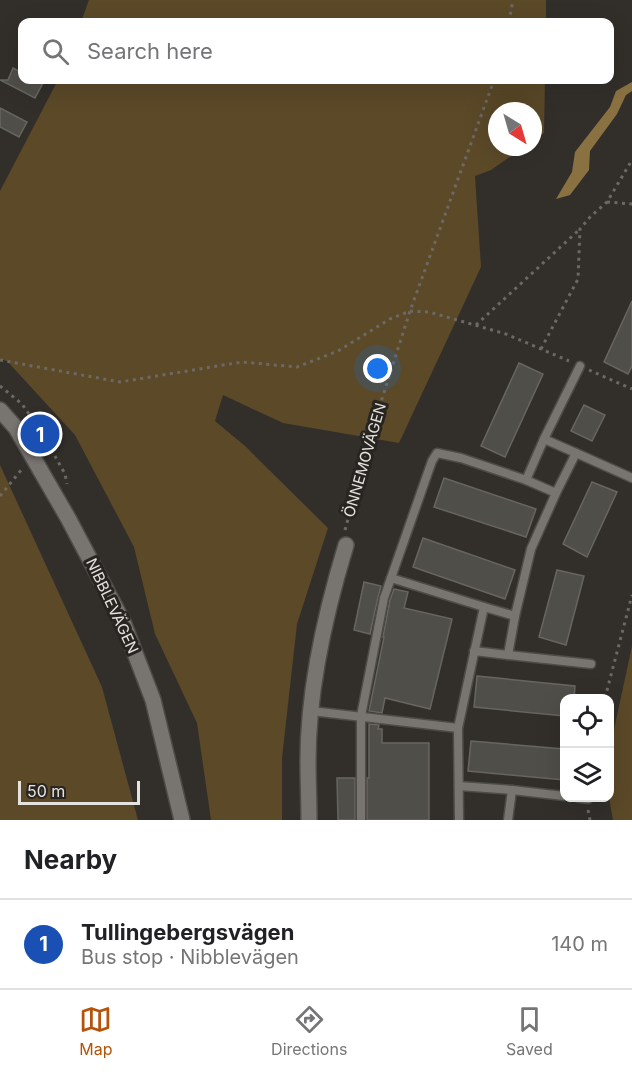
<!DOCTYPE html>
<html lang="en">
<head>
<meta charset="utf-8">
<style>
  :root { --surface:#fff; --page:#f6f6f6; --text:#202124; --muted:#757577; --line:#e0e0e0; --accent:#b45309 }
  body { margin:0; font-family:Inter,sans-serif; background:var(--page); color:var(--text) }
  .controls { position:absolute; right:18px; bottom:18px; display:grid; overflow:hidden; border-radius:12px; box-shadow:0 6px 24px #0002 }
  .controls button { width:54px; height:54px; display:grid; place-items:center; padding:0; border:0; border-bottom:2px solid var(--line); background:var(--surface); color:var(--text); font:30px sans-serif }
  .compass { position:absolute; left:488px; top:102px; width:54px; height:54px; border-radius:50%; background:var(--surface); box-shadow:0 6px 24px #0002; rotate:143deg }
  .scale { position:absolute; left:18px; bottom:15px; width:122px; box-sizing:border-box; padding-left:6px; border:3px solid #e5e3e0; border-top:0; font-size:16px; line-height:21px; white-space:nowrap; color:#e5e3e0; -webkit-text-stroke:4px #282521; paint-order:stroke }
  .you { position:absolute; left:378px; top:369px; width:21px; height:21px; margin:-15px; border:4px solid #fff; border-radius:50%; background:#1a73e8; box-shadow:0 0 0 9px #1a73e833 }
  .badge { display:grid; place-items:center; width:39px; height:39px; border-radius:50%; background:var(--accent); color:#fff; font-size:20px; font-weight:700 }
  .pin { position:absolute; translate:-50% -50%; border:3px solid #fff; box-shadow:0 2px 6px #0006 }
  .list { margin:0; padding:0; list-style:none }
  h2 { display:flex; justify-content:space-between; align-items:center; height:78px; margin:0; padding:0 24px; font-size:26px }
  h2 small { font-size:20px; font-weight:400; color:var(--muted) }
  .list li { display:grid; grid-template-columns:39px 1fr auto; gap:18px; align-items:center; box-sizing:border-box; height:90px; padding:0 24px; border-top:2px solid var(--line) }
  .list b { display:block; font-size:22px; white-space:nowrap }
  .list p { margin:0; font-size:20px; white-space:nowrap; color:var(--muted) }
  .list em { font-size:20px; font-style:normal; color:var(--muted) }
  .icon { flex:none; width:33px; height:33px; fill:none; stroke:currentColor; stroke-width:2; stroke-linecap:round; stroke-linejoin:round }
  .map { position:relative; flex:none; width:632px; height:820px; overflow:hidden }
  .search { position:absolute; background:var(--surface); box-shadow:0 6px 24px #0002; left:18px; right:18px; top:18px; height:66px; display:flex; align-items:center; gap:15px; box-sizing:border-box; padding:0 21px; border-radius:12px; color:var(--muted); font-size:22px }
  .sheet { height:168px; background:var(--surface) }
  nav { display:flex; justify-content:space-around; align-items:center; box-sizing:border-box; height:84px; border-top:2px solid var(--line); background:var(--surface); font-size:16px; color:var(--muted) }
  nav a { display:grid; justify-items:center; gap:3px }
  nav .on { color:var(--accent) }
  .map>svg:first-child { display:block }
  .green { fill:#5b4928 }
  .water { fill:#8a7142 }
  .building { fill:#504e49; stroke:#686560; stroke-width:1.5 }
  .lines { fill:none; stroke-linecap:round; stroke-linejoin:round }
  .service-casing { stroke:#4e4c48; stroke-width:11 }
  .minor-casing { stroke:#4e4c48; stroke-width:18 }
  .tertiary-casing { stroke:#4e4c48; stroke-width:18 }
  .path { stroke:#6c6965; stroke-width:3; stroke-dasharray:3 4.5; stroke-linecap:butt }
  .service { stroke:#787570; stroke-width:8 }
  .minor { stroke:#787570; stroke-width:15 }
  .tertiary { stroke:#787570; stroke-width:15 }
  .labels { text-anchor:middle; stroke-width:6; stroke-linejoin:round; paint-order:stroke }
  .street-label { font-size:15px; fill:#e5e3e0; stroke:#282521 }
</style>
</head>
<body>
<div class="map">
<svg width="632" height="820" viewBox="0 0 632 820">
  <rect width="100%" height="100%" fill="#322f2b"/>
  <!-- green -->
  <g class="green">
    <path d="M 89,0 L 546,0 L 546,22 L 81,22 Z"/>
    <path d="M 58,80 L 545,80 L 544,133 L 533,141 L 533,111 L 497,111 L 497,147 L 524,147 L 491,170 L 475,176 L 481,267 L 399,443 L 283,423 L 223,395 L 215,421 L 245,446 L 328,528 L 297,624 L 282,758 L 282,820 L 211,820 L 197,723 L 155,634 L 134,547 L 75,435 L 7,361 L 0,359 L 0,191 Z"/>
    <path d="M 0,465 L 102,687 L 138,820 L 0,820 Z"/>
    <path d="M 632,646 L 632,820 L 613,820 L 609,798 L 610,748 Z"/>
  </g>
  <!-- water -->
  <path class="water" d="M 632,82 L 632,91 L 626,95 L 617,114 L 590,151 L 589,170 L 570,195 L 556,199 L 572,172 L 575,152 L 610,107 L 616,91 Z"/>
  <!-- building -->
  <g class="building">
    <path d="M 13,68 L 22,73 L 22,80 L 36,80 L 43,83 L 35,98 L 0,80 L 8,80 Z"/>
    <path d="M 0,108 L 27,122 L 19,137 L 0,127 Z"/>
    <path d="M 632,301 L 632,366 L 628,374 L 604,362 Z"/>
    <path d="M 519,363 L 543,374 L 505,457 L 481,446 Z"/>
    <path d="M 584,405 L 605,415 L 592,441 L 571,431 Z"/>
    <path d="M 444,478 L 536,509 L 526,537 L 434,507 Z"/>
    <path d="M 592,482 L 617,492 L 587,557 L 563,544 Z"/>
    <path d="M 423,538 L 515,570 L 505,599 L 413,567 Z"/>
    <path d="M 557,570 L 584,576 L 566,645 L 539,637 Z"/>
    <path d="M 364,582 L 381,586 L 378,597 L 370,634 L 354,630 Z"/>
    <path d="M 394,589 L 408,592 L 404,608 L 452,619 L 430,709 L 385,698 L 382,713 L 369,711 L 384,637 L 383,637 L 390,600 Z"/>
    <path d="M 477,676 L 575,686 L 574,699 L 564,699 L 564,716 L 474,707 Z"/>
    <path d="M 369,724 L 379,725 L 378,729 L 382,729 L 382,743 L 429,743 L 429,820 L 367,820 L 367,778 L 369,778 Z"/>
    <path d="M 471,741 L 564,749 L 564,780 L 468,771 Z"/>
    <path d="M 337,778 L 355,778 L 355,820 L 338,820 Z"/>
  </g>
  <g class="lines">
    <defs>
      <g id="service">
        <path d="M 544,439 L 526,480 L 556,493"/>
        <path d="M 576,453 L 632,478"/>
        <path d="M 484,607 L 391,578 L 432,461 L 437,453 L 461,458 L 526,480"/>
        <path d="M 474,651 L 508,655 L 515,616"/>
        <path d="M 508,655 L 591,664"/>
        <path d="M 311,711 L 458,728"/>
        <path d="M 459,786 L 512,790 L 508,820"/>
        <path d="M 512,790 L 564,796"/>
        <path d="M 579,798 L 588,799"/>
        <path d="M 361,820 L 361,716 L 384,598 L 391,578"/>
        <path d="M 459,820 L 458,728 L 484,607 L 515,616 L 531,549 L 556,493 L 576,453 L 544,439 L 580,366"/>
      </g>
      <path id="minor" d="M 309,820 C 309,800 308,780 308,760 C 308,690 326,611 346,545"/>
      <path id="tertiary" d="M 0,410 L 16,428 L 68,518 L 123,622 L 153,700 L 182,820"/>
    </defs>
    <!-- service casing -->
    <use href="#service" class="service-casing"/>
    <!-- minor casing -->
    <use href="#minor" class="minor-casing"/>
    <!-- tertiary casing -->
    <use href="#tertiary" class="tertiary-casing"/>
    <!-- path -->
    <g class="path">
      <path d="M 509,22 L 513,0"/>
      <path d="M 607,202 L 632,204"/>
      <path d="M 476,325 L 580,229"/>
      <path d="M 541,349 L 578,279 L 580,229 L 591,216 L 607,202 L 632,160"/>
      <path d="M 0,360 L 120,382 L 242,362 L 297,367 L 338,351 L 390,319 L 410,311 L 429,312 L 506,334 L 569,361"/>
      <path d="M 589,370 L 632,389"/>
      <path d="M 0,386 L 22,404 L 42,433 L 65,474 L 67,484"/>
      <path d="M 0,496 L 22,469"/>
      <path d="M 345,530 L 372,430 L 410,311 L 494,80"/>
      <path d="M 605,698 L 632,595"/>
      <path d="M 588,810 L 590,820"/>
    </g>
    <!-- service -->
    <use href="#service" class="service"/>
    <!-- minor -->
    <use href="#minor" class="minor"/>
    <!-- tertiary -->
    <use href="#tertiary" class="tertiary"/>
  </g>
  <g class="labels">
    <!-- street labels -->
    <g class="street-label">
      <text transform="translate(365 460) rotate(-74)" y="5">ÖNNEMOVÄGEN</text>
      <text transform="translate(112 606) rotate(65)" y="5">NIBBLEVÄGEN</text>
    </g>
  </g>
</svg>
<div class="controls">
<button><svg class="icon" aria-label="locate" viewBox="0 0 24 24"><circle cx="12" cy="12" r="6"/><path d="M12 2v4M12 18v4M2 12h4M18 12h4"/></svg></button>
<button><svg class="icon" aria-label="layers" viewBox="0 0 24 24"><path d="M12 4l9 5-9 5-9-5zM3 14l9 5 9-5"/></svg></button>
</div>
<svg class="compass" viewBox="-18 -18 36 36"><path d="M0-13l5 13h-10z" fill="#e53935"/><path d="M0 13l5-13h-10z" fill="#757577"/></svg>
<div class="scale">50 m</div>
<div class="you"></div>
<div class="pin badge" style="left:40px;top:434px;background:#1a4fb4">1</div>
<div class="search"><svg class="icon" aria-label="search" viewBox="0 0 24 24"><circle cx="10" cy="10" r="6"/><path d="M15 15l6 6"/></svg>Search here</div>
</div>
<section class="sheet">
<h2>Nearby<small></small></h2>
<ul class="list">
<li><span class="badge" style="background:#1a4fb4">1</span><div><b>Tullingebergsvägen</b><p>Bus stop · Nibblevägen</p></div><em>140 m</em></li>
</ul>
</section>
<nav>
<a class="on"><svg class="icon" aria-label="map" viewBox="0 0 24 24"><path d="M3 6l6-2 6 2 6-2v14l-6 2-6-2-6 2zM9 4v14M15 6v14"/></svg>Map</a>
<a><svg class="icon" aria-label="directions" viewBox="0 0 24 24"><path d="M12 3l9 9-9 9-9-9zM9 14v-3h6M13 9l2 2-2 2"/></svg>Directions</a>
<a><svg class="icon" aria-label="saved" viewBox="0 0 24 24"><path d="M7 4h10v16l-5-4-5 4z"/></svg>Saved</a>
</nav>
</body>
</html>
